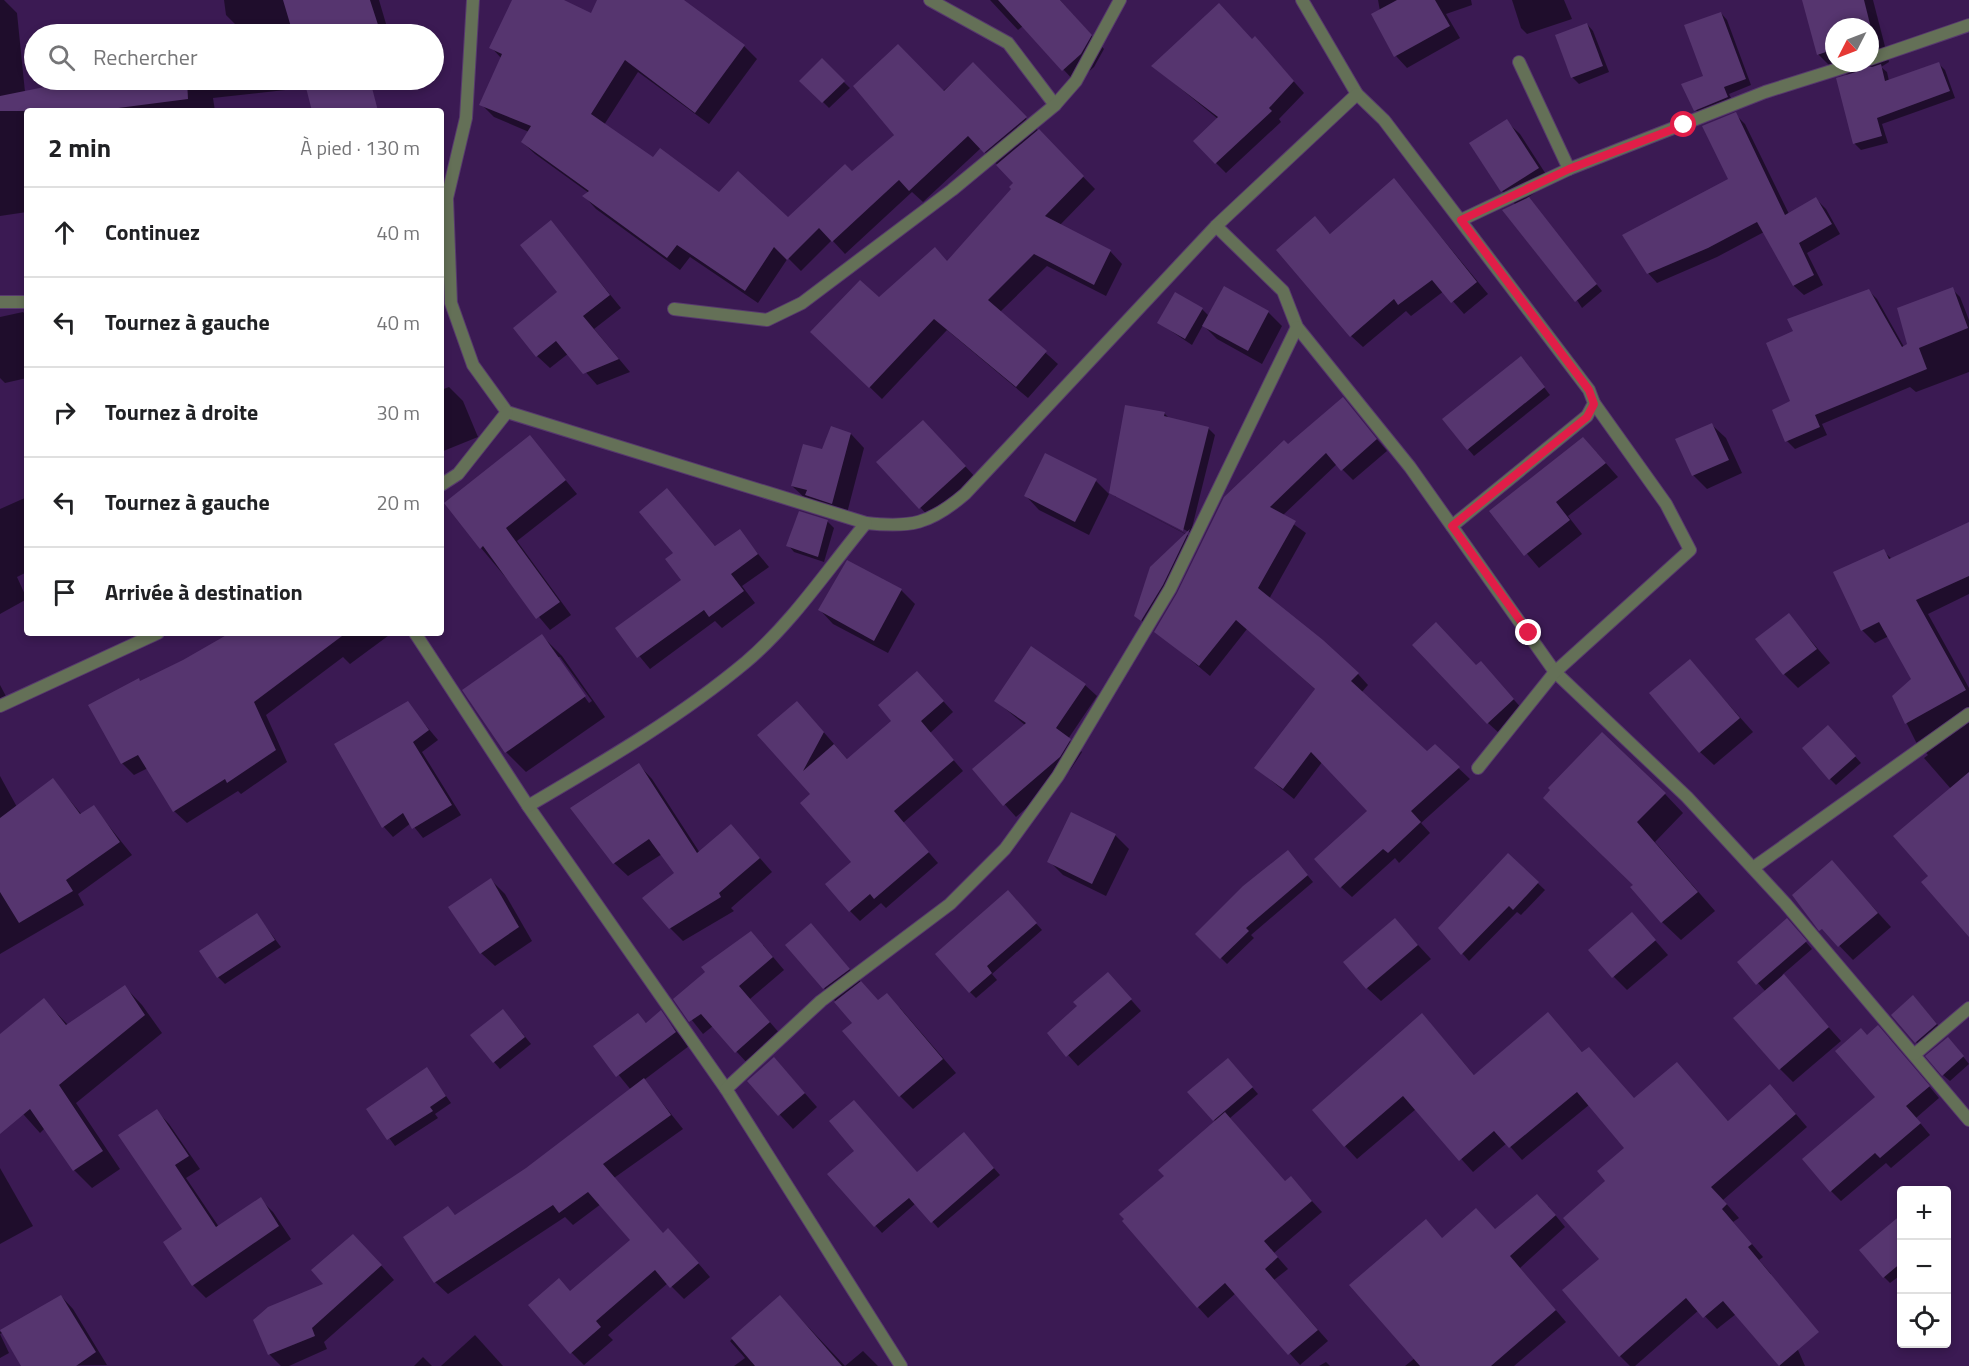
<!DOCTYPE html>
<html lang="fr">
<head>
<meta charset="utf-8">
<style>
  :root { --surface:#fff; --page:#f2f2f2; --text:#202124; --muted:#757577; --line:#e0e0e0 }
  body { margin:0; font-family:"Titillium Web",sans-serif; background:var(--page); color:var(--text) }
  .controls { position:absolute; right:18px; bottom:18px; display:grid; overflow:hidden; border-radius:6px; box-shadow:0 3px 9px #0003 }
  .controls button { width:54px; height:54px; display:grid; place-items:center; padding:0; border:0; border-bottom:2px solid var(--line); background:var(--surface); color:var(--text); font:30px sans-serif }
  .compass { position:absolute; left:1825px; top:18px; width:54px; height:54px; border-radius:50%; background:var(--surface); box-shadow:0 3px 9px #0003; rotate:228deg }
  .stop { position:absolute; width:18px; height:18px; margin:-14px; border:4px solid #e11d48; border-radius:50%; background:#fff }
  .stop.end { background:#e11d48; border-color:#fff; box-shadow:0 2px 6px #0008 }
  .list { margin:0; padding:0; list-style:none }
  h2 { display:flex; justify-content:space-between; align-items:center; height:78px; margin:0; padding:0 24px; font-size:26px }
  h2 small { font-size:20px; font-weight:400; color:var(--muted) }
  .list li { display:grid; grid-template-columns:39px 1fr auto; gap:18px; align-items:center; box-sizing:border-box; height:90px; padding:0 24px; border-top:2px solid var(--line) }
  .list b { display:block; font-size:22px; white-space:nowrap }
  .list em { font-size:20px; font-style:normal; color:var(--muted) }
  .icon { flex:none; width:33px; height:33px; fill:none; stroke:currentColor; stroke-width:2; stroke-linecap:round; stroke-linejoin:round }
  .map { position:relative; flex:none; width:1969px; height:1366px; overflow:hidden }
  .search { position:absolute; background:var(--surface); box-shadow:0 3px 9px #0003; left:24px; top:24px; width:420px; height:66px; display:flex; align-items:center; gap:15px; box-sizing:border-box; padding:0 21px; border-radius:33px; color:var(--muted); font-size:22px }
  .panel { position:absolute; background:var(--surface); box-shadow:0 3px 9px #0003; left:24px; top:108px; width:420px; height:528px; border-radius:6px }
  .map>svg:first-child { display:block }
  .shadow { fill:#0007; fill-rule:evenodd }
  .building { fill:#56356f }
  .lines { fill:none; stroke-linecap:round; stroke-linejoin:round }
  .minor-casing { stroke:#57396e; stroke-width:14 }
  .minor { stroke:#647057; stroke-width:12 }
  .route { stroke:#e11d48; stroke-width:8 }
</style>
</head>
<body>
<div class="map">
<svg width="1969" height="1366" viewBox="0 0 1969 1366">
  <rect width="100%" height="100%" fill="#3b1a53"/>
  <!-- shadow -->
  <g class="shadow">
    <path d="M 0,0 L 4,0 L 17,13 L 25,92 L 86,80 L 375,80 L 213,98 L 215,111 L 27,111 L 27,212 L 0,216 Z"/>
    <path d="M 224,0 L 379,0 L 389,34 L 298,34 L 298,27 L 239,28 L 226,15 Z"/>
    <path d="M 514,0 L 561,0 L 592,15 L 598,0 L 681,0 L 744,46 L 757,59 L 709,124 L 638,72 L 604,125 L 654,160 L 719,194 L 788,219 L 852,173 L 973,64 L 1095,189 L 1060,225 L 1110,251 L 1122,264 L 1106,296 L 1047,266 L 1000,312 L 1058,364 L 1028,398 L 947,330 L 882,399 L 825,344 L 879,300 L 948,262 L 1013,189 L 1015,183 L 981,148 L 923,202 L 912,192 L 845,254 L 832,240 L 801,271 L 788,258 L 758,303 L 690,257 L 680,270 L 596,209 L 584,196 L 589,193 L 535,154 L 522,142 L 529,132 L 494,117 L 481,104 L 501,58 L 491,47 Z"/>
    <path d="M 990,0 L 1060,0 L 1104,49 L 1094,67 L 1076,83 L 1023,26 L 1018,30 Z"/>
    <path d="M 1378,0 L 1471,0 L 1472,5 L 1446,14 L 1460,38 L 1407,68 L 1396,56 L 1373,15 L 1380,11 Z"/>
    <path d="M 1512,0 L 1564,0 L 1572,19 L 1527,34 L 1521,28 Z"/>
    <path d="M 1803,0 L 1873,0 L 1889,62 L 1881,67 L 1887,72 L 1889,81 L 1938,63 L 1945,70 L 1955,98 L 1882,124 L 1888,143 L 1861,150 L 1855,144 L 1838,79 L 1848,76 L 1838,66 L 1832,68 L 1818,54 ZM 1834,27 L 1870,27 L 1870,63 L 1834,63 Z"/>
    <path d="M 1721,13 L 1727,20 L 1751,85 L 1729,94 L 1734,104 L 1702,117 L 1696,110 Z"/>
    <path d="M 1587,24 L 1593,31 L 1609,72 L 1579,84 L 1572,77 Z"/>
    <path d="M 1266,50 L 1304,93 L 1279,119 L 1281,122 L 1226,173 L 1216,163 L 1218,119 L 1153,66 Z"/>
    <path d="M 822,61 L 850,88 L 829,108 L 802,81 Z"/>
    <path d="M 1735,114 L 1745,124 L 1789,214 L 1816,199 L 1826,209 L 1840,234 L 1807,253 L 1823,285 L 1804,295 L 1794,286 L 1764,232 L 1717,257 L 1657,283 L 1648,273 L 1730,180 Z"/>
    <path d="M 1506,121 L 1520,134 L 1551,182 L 1527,198 L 1602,291 L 1582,308 L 1516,205 L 1502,191 Z"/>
    <path d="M 1394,180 L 1488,294 L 1464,314 L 1444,291 L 1411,316 L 1406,311 L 1363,347 L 1351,336 L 1315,218 L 1331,235 Z"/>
    <path d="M 551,222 L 621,308 L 594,329 L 630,372 L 597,385 L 569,353 L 550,368 L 537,356 L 559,293 Z"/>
    <path d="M 1224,288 L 1268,312 L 1282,326 L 1262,364 L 1217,339 L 1203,325 L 1192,345 L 1159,323 L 1202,309 L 1209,316 Z"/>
    <path d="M 1952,289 L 1960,297 L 1969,320 L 1969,372 L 1916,392 L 1910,387 L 1822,424 L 1827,435 L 1795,449 L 1787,441 L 1792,402 L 1795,332 L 1869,291 L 1877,299 L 1904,347 L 1909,345 Z"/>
    <path d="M 23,312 L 27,316 L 27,378 L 5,383 L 0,378 L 0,317 Z"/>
    <path d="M 1527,365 L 1550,395 L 1474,456 L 1468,449 Z"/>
    <path d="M 449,387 L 463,401 L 478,437 L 441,452 L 441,390 Z"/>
    <path d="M 1343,399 L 1387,451 L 1353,480 L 1337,464 L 1282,516 L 1306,533 L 1269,599 L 1358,674 L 1368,685 L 1361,693 L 1427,753 L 1435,746 L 1470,779 L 1421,823 L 1430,833 L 1399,863 L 1395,858 L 1352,897 L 1341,887 L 1369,811 L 1323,761 L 1294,799 L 1256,768 L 1316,690 L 1247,629 L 1210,676 L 1156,631 L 1288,446 Z"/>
    <path d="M 1164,413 L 1170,419 L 1208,428 L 1215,435 L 1191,532 L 1195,537 L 1148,627 L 1136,615 L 1186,534 L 1117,498 L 1189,536 L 1191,533 L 1116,494 L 1116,497 L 1111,492 Z"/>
    <path d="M 1712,425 L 1726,438 L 1742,473 L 1707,489 L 1693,475 Z"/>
    <path d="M 851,434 L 864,448 L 846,517 L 806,499 L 792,486 L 823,451 Z"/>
    <path d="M 936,435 L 978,480 L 934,522 L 878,463 Z"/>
    <path d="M 530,437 L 577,494 L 517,541 L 571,615 L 550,630 L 481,548 Z"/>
    <path d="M 1597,453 L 1618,477 L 1568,516 L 1582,534 L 1539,568 L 1491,511 Z"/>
    <path d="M 1096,481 L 1109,494 L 1089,535 L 1039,510 L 1026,496 Z"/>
    <path d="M 667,490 L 716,547 L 739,531 L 769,567 L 742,586 L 755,603 L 722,628 L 715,621 L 650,669 L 617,629 L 683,581 L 676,553 Z"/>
    <path d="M 27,497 L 27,572 L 17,577 L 27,599 L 0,614 L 0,509 Z"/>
    <path d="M 827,521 L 834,528 L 824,562 L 794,552 L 788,545 Z"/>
    <path d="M 1969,523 L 1969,594 L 1928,614 L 1969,688 L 1969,933 L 1930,876 L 1951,789 L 1924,758 L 1928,755 L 1916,742 L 1893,696 L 1912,679 L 1889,636 L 1875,643 L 1862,630 L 1883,551 L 1892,559 Z"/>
    <path d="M 901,590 L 915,604 L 888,653 L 833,624 L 820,610 Z"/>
    <path d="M 1789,615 L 1830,663 L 1798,688 L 1784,674 Z"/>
    <path d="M 233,633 L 392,633 L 350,664 L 343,657 L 266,715 L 287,762 L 241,794 L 238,791 L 187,823 L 174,811 L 148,768 L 134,775 L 122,763 L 139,680 L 141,682 L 184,661 Z"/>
    <path d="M 542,636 L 562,656 L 605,717 L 526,772 L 506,752 ZM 556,657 L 560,657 L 592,701 L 589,703 Z"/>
    <path d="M 1690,661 L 1753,732 L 1714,765 L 1700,752 Z"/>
    <path d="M 1477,667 L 1491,674 L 1524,711 L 1499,733 L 1488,723 Z"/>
    <path d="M 927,683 L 953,712 L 930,733 L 963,771 L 903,823 L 938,863 L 886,908 L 881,903 L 860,921 L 850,911 L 853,862 L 812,795 L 760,735 L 807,713 L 848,760 L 893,721 Z"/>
    <path d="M 0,685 L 8,700 L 0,705 Z"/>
    <path d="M 1085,685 L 1097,696 L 1068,739 L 1082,752 L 1071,769 L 1016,817 L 974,770 L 1025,725 L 996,701 Z"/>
    <path d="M 407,703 L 438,740 L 422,752 L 461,815 L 423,838 L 411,823 L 393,837 L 384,827 L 336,744 Z"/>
    <path d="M 1834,733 L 1861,763 L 1836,785 L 1830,779 Z"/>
    <path d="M 639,765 L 652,779 L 700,853 L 744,840 L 772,872 L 731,908 L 734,911 L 683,941 L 670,928 L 676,873 L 662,854 L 628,876 L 614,863 Z"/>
    <path d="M 0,776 L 17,807 L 53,780 L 82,815 L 93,806 L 132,855 L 78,894 L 84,905 L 0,954 Z"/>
    <path d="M 1665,794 L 1683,813 L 1655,842 L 1715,911 L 1681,940 L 1662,922 L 1635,886 L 1545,798 Z"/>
    <path d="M 1115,835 L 1129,849 L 1106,896 L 1063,875 L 1049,861 Z"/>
    <path d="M 1508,855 L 1545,890 L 1521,915 L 1517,912 L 1469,961 L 1440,928 Z"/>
    <path d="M 1294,859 L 1313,882 L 1251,935 L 1254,938 L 1227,964 L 1197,934 Z"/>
    <path d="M 1832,862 L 1891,927 L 1853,960 L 1802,907 Z"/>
    <path d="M 491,880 L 505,894 L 532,941 L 495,966 L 481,953 Z"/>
    <path d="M 1014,899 L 1042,930 L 992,974 L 997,980 L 976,998 L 970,992 Z"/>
    <path d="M 1632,914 L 1668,955 L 1627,990 L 1614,977 Z"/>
    <path d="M 257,915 L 281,947 L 225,984 L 218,977 Z"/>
    <path d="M 1395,920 L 1431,959 L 1381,1001 L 1367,988 Z"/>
    <path d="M 810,925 L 879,1002 L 900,1008 L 956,1073 L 913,1109 L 900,1096 L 854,1023 L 824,988 Z"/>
    <path d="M 1793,927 L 1812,949 L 1782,975 L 1841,1041 L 1793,1082 L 1780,1069 L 1766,992 L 1739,962 Z"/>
    <path d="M 763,945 L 784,970 L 750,999 L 781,1035 L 748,1064 L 713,1026 L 703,1034 L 675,999 Z"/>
    <path d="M 1118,985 L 1141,1011 L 1078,1066 L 1068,1055 Z"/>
    <path d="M 125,987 L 142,1005 L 162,1033 L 76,1103 L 120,1169 L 92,1188 L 74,1170 L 45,1128 L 40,1133 L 0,1088 L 0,1036 L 44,1000 L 68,1025 Z"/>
    <path d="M 1920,1004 L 1943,1031 L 1922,1049 L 1893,1015 Z"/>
    <path d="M 660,1012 L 689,1046 L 644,1080 L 683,1129 L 614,1178 L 663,1234 L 681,1243 L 710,1277 L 684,1299 L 668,1283 L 608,1335 L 613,1340 L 584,1365 L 571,1352 L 571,1293 L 632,1240 L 601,1204 L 573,1225 L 565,1217 L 448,1294 L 435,1282 L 448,1208 L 456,1216 L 527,1169 L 631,1090 L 595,1046 L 638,1015 L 647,1024 Z"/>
    <path d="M 509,1017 L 531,1044 L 500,1069 L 494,1062 Z"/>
    <path d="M 1560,1027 L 1583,1053 L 1635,1100 L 1677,1064 L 1729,1122 L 1783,1099 L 1807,1127 L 1723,1200 L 1739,1218 L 1733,1222 L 1763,1257 L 1759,1260 L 1771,1274 L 1766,1277 L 1805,1366 L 1780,1366 L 1736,1314 L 1717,1329 L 1699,1310 L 1635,1366 L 1630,1366 L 1620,1356 L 1601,1259 L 1607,1181 L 1626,1148 L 1589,1105 L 1522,1160 L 1507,1143 L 1473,1172 L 1416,1109 L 1357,1159 L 1345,1146 L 1434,1028 L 1475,1076 Z"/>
    <path d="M 1868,1036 L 1889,1038 L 1939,1098 L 1916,1118 L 1930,1135 L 1891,1168 L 1886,1163 L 1841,1201 L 1831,1191 L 1877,1097 Z"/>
    <path d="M 1954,1045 L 1969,1064 L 1950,1081 L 1943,1075 Z"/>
    <path d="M 1234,1066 L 1258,1094 L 1230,1118 L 1285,1183 L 1301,1189 L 1322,1212 L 1274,1253 L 1288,1269 L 1274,1280 L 1328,1341 L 1300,1365 L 1236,1293 L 1208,1318 L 1198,1307 L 1166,1177 L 1216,1122 L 1189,1092 Z"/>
    <path d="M 427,1069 L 451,1103 L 435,1114 L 438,1118 L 395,1146 L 368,1109 Z"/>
    <path d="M 787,1073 L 817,1107 L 793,1129 L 749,1081 Z"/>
    <path d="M 157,1111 L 169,1124 L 200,1169 L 186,1178 L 219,1227 L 260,1199 L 273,1212 L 291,1239 L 206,1298 L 193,1285 L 165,1242 L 184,1229 Z"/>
    <path d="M 970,1141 L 1000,1175 L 938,1228 L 916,1203 L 882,1233 L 829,1174 L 917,1174 Z"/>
    <path d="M 0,1168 L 33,1226 L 0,1244 Z"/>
    <path d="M 1548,1206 L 1565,1227 L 1520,1268 L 1566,1322 L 1514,1366 L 1405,1366 L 1415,1358 L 1443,1239 L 1496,1231 Z"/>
    <path d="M 1902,1237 L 1902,1274 L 1890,1283 L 1884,1277 Z"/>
    <path d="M 379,1263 L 394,1280 L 324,1342 L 327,1349 L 289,1366 L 281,1366 L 270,1355 L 255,1320 Z"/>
    <path d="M 61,1296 L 73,1309 L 107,1365 L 22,1366 L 2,1333 L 0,1334 L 9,1353 L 0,1358 L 0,1332 Z"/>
    <path d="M 780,1297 L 845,1366 L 863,1351 L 878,1366 L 734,1366 L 745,1358 L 730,1341 Z"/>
    <path d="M 475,1335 L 503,1366 L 441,1366 Z"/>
    <path d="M 423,1357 L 432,1366 L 414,1366 Z"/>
    <path d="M 1326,1362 L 1330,1366 L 1319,1366 Z"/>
  </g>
  <!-- building -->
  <g class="building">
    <path d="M 283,0 L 370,0 L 381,34 L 227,34 L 291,27 Z"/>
    <path d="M 512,0 L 564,0 L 591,13 L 597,0 L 684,0 L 745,45 L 695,113 L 625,60 L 591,114 L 653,157 L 660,148 L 719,192 L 738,171 L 788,217 L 845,164 L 852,171 L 894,135 L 853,86 L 898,44 L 944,91 L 973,62 L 1027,117 L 984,153 L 968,136 L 909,191 L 899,180 L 832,242 L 819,228 L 787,260 L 774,247 L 745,291 L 677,245 L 667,258 L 582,196 L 589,191 L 521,142 L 531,126 L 479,105 L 502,54 L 489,48 Z"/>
    <path d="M 998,0 L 1060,0 L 1092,35 L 1081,54 L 1062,71 Z"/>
    <path d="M 1397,0 L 1435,0 L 1450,26 L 1394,57 L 1371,14 Z"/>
    <path d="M 1802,0 L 1864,0 L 1876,48 L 1870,50 L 1870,27 L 1834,27 L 1834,62 L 1832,62 L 1829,51 L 1817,55 Z"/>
    <path d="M 1219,3 L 1252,39 L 1255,36 L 1294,81 L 1269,108 L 1272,111 L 1215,164 L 1193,141 L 1218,117 L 1151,66 Z"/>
    <path d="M 1721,12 L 1746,79 L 1724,87 L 1728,97 L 1694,111 L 1681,84 L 1703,76 L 1684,25 Z"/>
    <path d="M 1587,23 L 1603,66 L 1571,78 L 1555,35 Z"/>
    <path d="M 822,58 L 845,81 L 822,103 L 799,81 Z"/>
    <path d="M 1939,62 L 1950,91 L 1877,118 L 1882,136 L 1853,144 L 1836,78 L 1859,71 L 1865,65 L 1872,67 L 1881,64 L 1885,81 Z"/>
    <path d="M 79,80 L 187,80 L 188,99 L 95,111 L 0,111 L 0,96 Z"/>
    <path d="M 304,80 L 370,80 L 378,111 L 312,111 Z"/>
    <path d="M 1736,112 L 1785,215 L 1816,197 L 1832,224 L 1799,243 L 1814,275 L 1793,286 L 1757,222 L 1708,248 L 1647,274 L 1622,235 L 1728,179 L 1702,126 Z"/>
    <path d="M 1507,119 L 1539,168 L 1501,192 L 1469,143 Z"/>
    <path d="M 1039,129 L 1084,176 L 1045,216 L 1111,250 L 1094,285 L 1034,254 L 988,300 L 1047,351 L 1016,387 L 934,319 L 869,388 L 810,332 L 860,280 L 879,297 L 935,247 L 947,261 L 1011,189 L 1009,187 L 1013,183 L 996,165 Z"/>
    <path d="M 1394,178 L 1477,282 L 1451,303 L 1432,280 L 1398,305 L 1394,299 L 1350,337 L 1276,250 L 1315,216 L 1330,234 Z"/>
    <path d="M 1529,197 L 1597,284 L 1575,302 L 1502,210 Z"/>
    <path d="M 551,220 L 610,295 L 583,316 L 619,359 L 583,374 L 556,341 L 536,357 L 513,328 L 557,292 L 520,245 Z"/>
    <path d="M 1224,286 L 1269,311 L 1248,351 L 1202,326 Z"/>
    <path d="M 1953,287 L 1968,328 L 1919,348 L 1927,369 L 1815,415 L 1820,427 L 1785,442 L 1772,410 L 1790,401 L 1766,343 L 1793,331 L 1787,319 L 1869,289 L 1902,347 L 1907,344 L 1897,308 Z"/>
    <path d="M 1175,292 L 1203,308 L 1185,339 L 1157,323 Z"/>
    <path d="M 1521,356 L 1545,387 L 1467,450 L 1442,419 Z"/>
    <path d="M 1343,397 L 1377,439 L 1341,471 L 1326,453 L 1270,507 L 1296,521 L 1258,588 L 1323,640 L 1359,673 L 1351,681 L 1427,751 L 1435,744 L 1460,767 L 1411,811 L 1421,822 L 1388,853 L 1383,849 L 1340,888 L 1314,859 L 1367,811 L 1311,752 L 1283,789 L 1254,768 L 1315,689 L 1236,620 L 1199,666 L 1154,632 L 1177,593 L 1224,497 L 1284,440 L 1288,444 Z"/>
    <path d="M 1125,405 L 1165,412 L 1164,416 L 1209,427 L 1183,531 L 1109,493 Z"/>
    <path d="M 923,420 L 966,466 L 919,509 L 876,462 Z"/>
    <path d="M 1712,423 L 1729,460 L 1692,476 L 1675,439 Z"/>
    <path d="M 831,426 L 851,433 L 832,504 L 805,495 L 807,490 L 791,486 L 803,444 L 822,449 Z"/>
    <path d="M 530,435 L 566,480 L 506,528 L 560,602 L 536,619 L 483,546 L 480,549 L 444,503 Z"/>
    <path d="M 1583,437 L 1606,463 L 1556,502 L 1570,520 L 1524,556 L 1489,511 Z"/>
    <path d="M 1045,453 L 1097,479 L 1075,522 L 1024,496 Z"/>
    <path d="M 667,488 L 715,546 L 740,529 L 758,554 L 731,574 L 744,591 L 709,617 L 704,610 L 637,658 L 615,628 L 681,580 L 665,559 L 673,553 L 639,512 Z"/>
    <path d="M 799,511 L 828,520 L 818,557 L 786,546 Z"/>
    <path d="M 1969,522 L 1969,576 L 1916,600 L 1966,690 L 1905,724 L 1892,696 L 1911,679 L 1879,622 L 1861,631 L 1833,572 L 1884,549 L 1889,559 Z"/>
    <path d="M 1190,529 L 1163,585 L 1141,621 L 1134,616 L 1150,567 Z"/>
    <path d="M 847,560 L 902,589 L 874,641 L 818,610 Z"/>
    <path d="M 1789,613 L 1817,649 L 1783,675 L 1755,639 Z"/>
    <path d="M 1436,622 L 1476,665 L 1481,661 L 1514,699 L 1487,724 L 1412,645 Z"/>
    <path d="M 230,633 L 346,633 L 254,702 L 276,750 L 227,783 L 225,779 L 173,812 L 138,755 L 121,764 L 88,705 L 139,678 L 140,681 L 183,660 Z"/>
    <path d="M 542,634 L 586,696 L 505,753 L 462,690 Z"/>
    <path d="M 1031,646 L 1086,684 L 1056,728 L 1071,739 L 1060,757 L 1003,806 L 972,769 L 1026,723 L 994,701 Z"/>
    <path d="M 1690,659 L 1740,718 L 1699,753 L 1649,693 Z"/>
    <path d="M 917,671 L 944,701 L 921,721 L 954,760 L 894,811 L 929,852 L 874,899 L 870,894 L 849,912 L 825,884 L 851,862 L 800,803 L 810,794 L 757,735 L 797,701 L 824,732 L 803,771 L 834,744 L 847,759 L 891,721 L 878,705 Z"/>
    <path d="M 408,701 L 429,730 L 413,742 L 452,805 L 412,829 L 403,813 L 382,828 L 334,744 Z"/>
    <path d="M 1828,725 L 1856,756 L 1829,780 L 1802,748 Z"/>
    <path d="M 1602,732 L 1666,793 L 1637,822 L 1698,892 L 1661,923 L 1630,887 L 1633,885 L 1543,798 L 1550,790 L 1548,788 Z"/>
    <path d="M 639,763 L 697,853 L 731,824 L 760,858 L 719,893 L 721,897 L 669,929 L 642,898 L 674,873 L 649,839 L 613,864 L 570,808 Z"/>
    <path d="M 1969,772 L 1969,937 L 1921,882 L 1928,876 L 1893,836 Z"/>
    <path d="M 53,778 L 80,814 L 94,805 L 120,842 L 66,880 L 73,891 L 19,923 L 0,892 L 0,818 Z"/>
    <path d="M 1071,812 L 1116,834 L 1092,884 L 1047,862 Z"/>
    <path d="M 1288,850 L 1308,875 L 1246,928 L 1249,931 L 1220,959 L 1195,934 L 1243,886 Z"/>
    <path d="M 1508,853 L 1539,882 L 1513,910 L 1509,906 L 1461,955 L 1438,928 Z"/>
    <path d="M 1832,860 L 1878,913 L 1838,947 L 1822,929 L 1819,931 L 1792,895 Z"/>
    <path d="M 491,878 L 519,927 L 480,954 L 448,907 Z"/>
    <path d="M 1008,890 L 1037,923 L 987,966 L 992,973 L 969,993 L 935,954 Z"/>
    <path d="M 1632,912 L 1656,940 L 1612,978 L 1588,950 Z"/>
    <path d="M 257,913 L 275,940 L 217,978 L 199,951 Z"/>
    <path d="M 1395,918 L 1418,945 L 1366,989 L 1343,962 Z"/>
    <path d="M 1787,918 L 1807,941 L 1756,985 L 1737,962 Z"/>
    <path d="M 811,923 L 850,969 L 823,989 L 785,945 Z"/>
    <path d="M 751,931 L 773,957 L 739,986 L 770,1022 L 735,1053 L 701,1014 L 689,1022 L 673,999 L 705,972 L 701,967 Z"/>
    <path d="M 1108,972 L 1132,999 L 1066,1057 L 1047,1033 L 1077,1006 L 1073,1002 Z"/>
    <path d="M 1784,974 L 1829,1027 L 1779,1070 L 1733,1018 Z"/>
    <path d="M 861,981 L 878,1000 L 887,993 L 943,1059 L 899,1097 L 842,1031 L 852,1023 L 834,1002 Z"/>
    <path d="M 125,985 L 145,1015 L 59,1085 L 103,1151 L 73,1171 L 30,1109 L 0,1134 L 0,1034 L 44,998 L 66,1025 Z"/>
    <path d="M 1913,995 L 1937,1024 L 1915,1043 L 1891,1015 Z"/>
    <path d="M 503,1009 L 525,1037 L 493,1063 L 470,1035 Z"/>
    <path d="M 661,1010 L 676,1032 L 616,1077 L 593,1046 L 638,1013 L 646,1023 Z"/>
    <path d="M 1548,1012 L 1582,1052 L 1589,1047 L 1634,1098 L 1677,1062 L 1728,1121 L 1770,1084 L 1796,1114 L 1711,1187 L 1727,1204 L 1722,1209 L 1752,1244 L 1748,1247 L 1819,1332 L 1779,1366 L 1723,1301 L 1703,1318 L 1686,1298 L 1619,1357 L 1562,1290 L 1599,1259 L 1563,1218 L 1605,1181 L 1597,1171 L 1624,1148 L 1577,1092 L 1509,1148 L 1494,1131 L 1459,1161 L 1403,1096 L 1344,1147 L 1312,1110 L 1422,1013 L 1474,1075 Z"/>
    <path d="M 1878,1025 L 1930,1086 L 1906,1106 L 1921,1123 L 1880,1158 L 1875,1153 L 1830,1192 L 1802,1159 L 1875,1097 L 1835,1051 L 1861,1028 L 1867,1035 Z"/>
    <path d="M 1948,1037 L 1964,1056 L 1942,1076 L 1925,1056 Z"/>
    <path d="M 774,1057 L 805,1093 L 778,1116 L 747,1081 Z"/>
    <path d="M 1228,1058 L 1253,1087 L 1213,1121 L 1187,1092 Z"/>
    <path d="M 427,1067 L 446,1096 L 430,1107 L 433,1111 L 387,1140 L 366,1109 Z"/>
    <path d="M 644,1078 L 671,1115 L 603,1164 L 663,1233 L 668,1228 L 699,1263 L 670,1288 L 655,1270 L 596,1321 L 601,1327 L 570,1354 L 528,1305 L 559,1278 L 570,1291 L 630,1240 L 588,1192 L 559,1213 L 553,1205 L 434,1283 L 403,1237 L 448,1206 L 455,1215 L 526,1168 Z"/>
    <path d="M 854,1100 L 917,1172 L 964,1132 L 994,1168 L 931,1223 L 909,1198 L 874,1227 L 827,1174 L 854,1151 L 829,1121 Z"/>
    <path d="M 157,1109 L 189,1156 L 175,1165 L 216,1227 L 261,1197 L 279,1226 L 192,1286 L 163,1242 L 182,1229 L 118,1135 Z"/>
    <path d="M 1225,1112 L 1285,1181 L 1291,1176 L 1312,1201 L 1264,1241 L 1278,1257 L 1265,1269 L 1318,1330 L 1288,1355 L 1225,1283 L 1197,1308 L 1122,1221 L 1124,1219 L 1119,1214 L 1164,1176 L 1158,1170 Z"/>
    <path d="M 1537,1194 L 1556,1215 L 1510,1256 L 1556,1310 L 1491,1366 L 1420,1366 L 1349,1285 L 1426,1219 L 1442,1238 L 1476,1208 L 1495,1229 Z"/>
    <path d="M 1902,1214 L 1902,1262 L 1883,1278 L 1859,1250 Z"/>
    <path d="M 353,1234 L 382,1265 L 312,1328 L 315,1336 L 268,1355 L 253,1320 L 268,1307 L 323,1284 L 311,1270 Z"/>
    <path d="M 61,1295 L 96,1352 L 76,1366 L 21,1366 L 0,1330 Z"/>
    <path d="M 780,1295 L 842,1366 L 755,1366 L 731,1338 Z"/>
  </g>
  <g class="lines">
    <defs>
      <g id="minor">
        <path d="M 930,0 L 1008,43 L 1055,105"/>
        <path d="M 1302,0 L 1357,94 L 1384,120 L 1589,390 L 1594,403 L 1587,416 L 1452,526"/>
        <path d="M 1870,59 L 1969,25"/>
        <path d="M 1519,62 L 1569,169 L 1765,92 L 1857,63"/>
        <path d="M 447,198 L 451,303 L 473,365 L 507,412 L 866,523 C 911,528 930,524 965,494 L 1216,226 L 1357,94"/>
        <path d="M 441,199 L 447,198 L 466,118 L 473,0"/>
        <path d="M 1461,220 L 1569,169"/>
        <path d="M 1216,226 L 1283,291 L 1297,327 L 1410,467 L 1555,672 L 1687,797 L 1785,903 L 1969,1120"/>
        <path d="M 0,302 L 27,302"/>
        <path d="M 674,309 L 767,320 L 802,303 L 952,190 L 1055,105 L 1076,81 L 1120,0"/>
        <path d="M 441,485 L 458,474 L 507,412"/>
        <path d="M 415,633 L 528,806 L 726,1089 L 901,1366"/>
        <path d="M 0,706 L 158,633"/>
        <path d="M 1478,768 L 1555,672 L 1690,550 L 1666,504 L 1594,403"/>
        <path d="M 528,806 C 603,762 679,718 746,662 C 792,623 827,570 866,523"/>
        <path d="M 1753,868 L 1969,714"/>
        <path d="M 1915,1054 L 1969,1008"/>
        <path d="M 726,1089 L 821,1001 L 950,904 L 1005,849 L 1058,776 L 1170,589 L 1297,327"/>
      </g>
    </defs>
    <!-- minor casing -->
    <use href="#minor" class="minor-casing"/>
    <!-- minor -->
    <use href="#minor" class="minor"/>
  </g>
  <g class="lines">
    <!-- route -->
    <path class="route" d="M 1529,633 L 1452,526 L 1587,417 L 1594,404 L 1589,390 L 1461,220 L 1569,169 L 1684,125"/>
  </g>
</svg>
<div class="controls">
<button>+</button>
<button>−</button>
<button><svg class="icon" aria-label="locate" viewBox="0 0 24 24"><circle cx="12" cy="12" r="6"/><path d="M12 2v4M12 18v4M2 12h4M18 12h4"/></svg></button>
</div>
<svg class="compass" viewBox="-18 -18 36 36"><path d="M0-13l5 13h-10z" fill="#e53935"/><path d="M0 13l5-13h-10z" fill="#757577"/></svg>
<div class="stop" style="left:1684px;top:125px"></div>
<div class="stop end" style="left:1529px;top:633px"></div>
<div class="search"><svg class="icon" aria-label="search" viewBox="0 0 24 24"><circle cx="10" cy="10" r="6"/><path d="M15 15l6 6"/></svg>Rechercher</div>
<section class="panel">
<h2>2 min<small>À pied · 130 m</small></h2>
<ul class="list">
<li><svg class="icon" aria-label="ahead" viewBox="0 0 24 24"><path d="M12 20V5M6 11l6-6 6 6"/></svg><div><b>Continuez</b></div><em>40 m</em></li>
<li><svg class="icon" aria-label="left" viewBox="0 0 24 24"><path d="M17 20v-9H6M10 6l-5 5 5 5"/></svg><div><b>Tournez à gauche</b></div><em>40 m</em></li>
<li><svg class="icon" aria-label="right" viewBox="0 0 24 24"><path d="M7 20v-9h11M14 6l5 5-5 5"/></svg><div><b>Tournez à droite</b></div><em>30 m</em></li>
<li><svg class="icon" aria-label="left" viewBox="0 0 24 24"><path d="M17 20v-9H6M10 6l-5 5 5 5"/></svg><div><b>Tournez à gauche</b></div><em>20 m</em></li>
<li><svg class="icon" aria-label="arrive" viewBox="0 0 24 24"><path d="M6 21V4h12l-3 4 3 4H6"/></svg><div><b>Arrivée à destination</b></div></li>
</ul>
</section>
</div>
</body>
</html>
